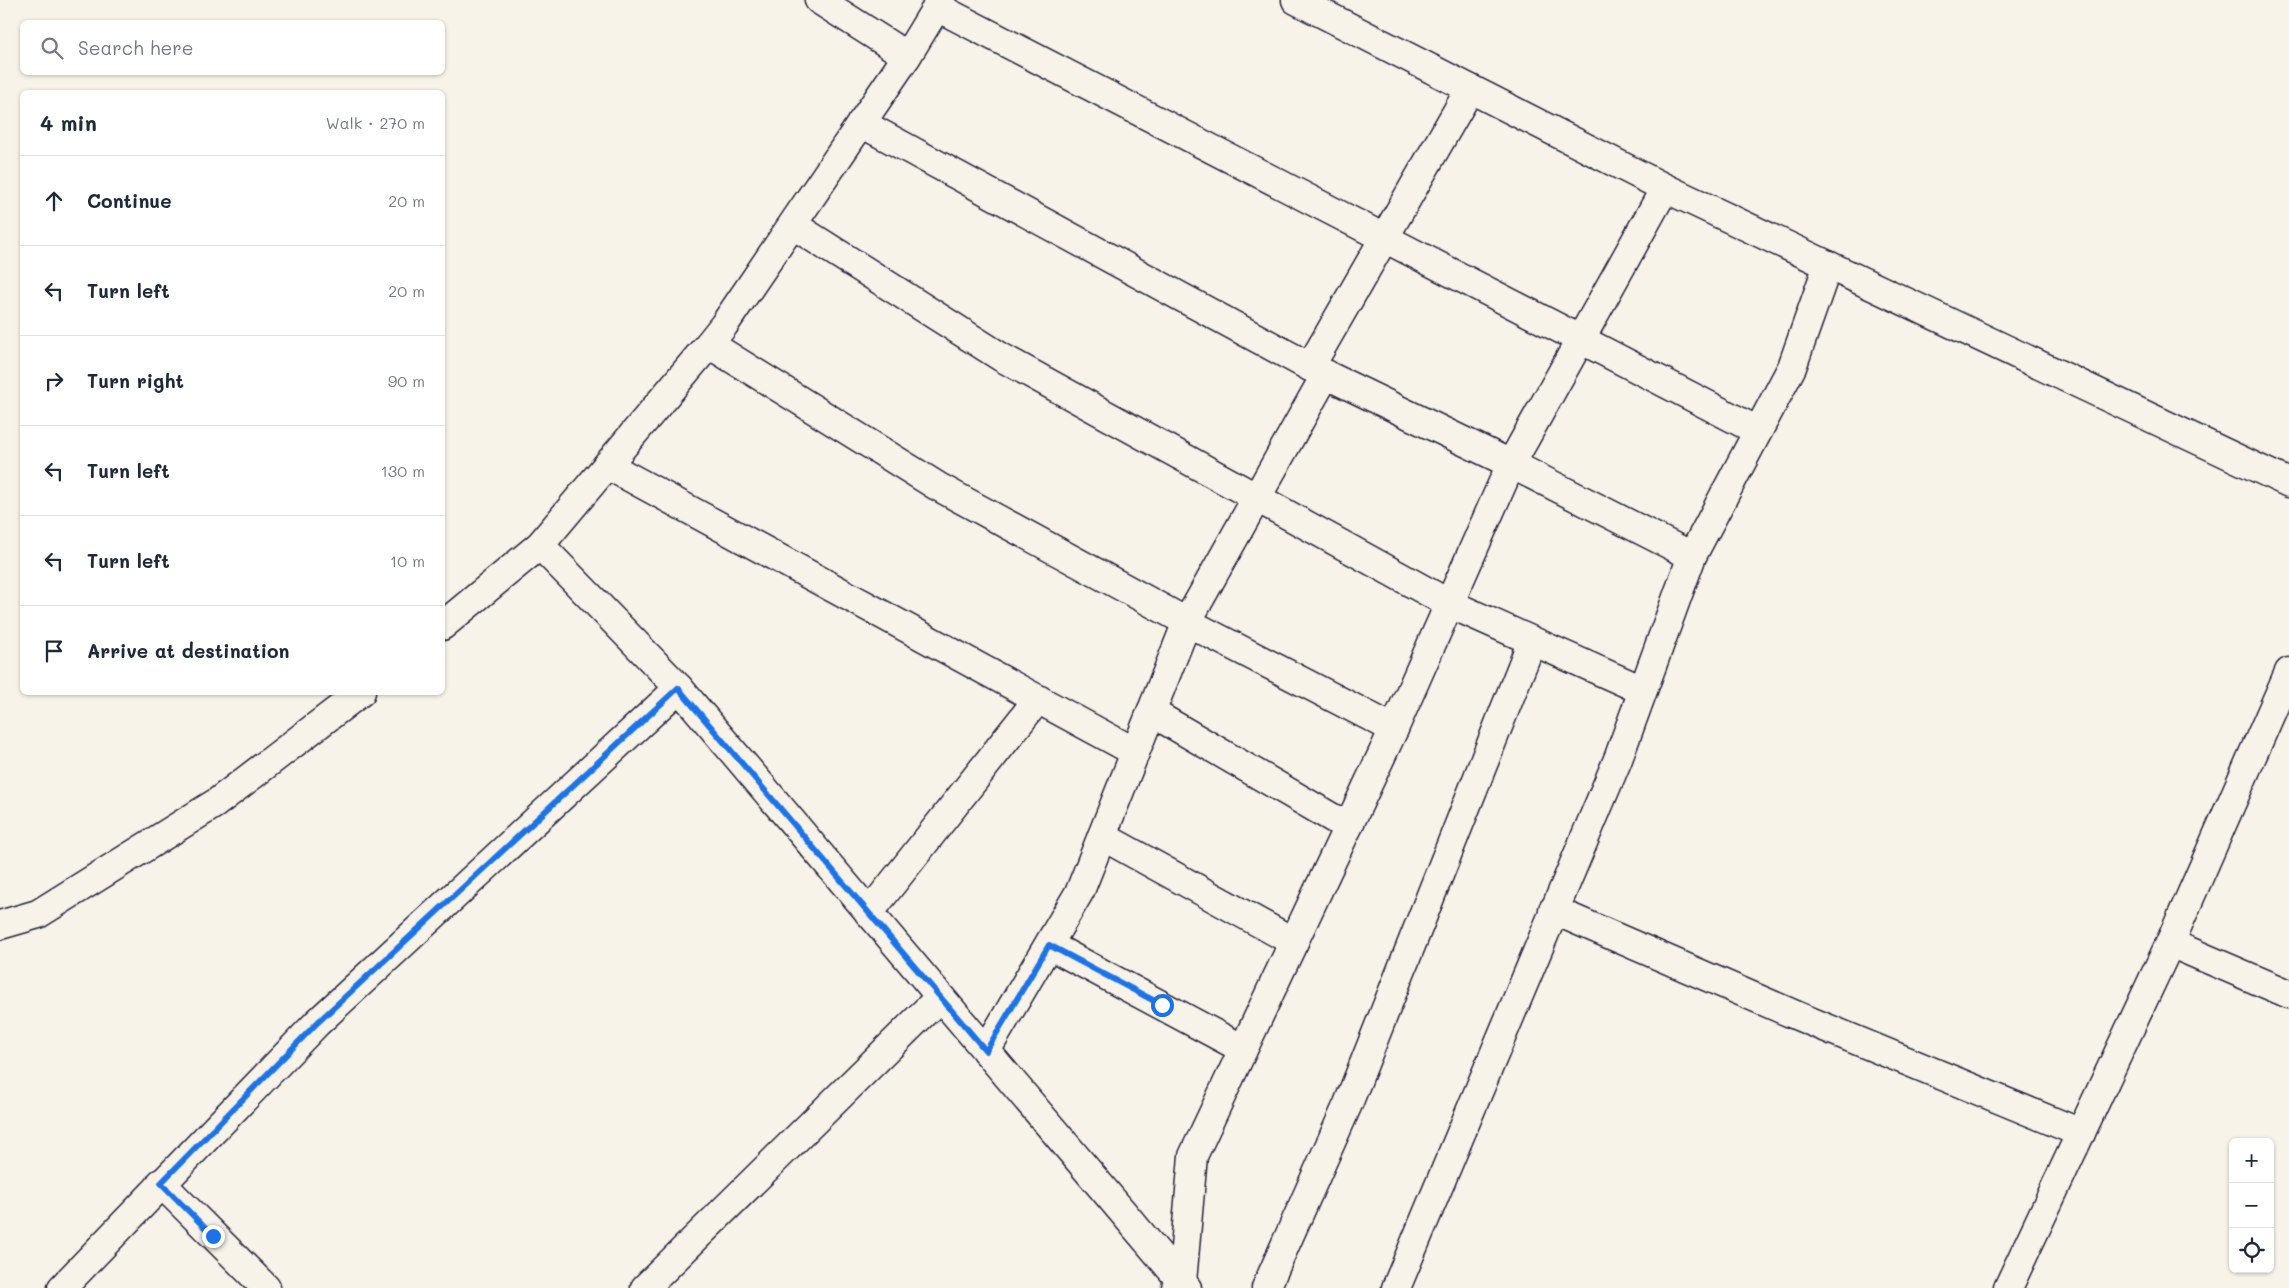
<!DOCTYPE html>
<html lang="en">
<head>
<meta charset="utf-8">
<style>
  :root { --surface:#fff; --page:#f2f2f3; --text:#1f2937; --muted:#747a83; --line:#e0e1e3 }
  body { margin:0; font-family:Mali,sans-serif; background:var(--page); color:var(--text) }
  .controls { position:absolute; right:15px; bottom:15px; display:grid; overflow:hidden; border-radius:8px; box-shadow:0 1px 4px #0004 }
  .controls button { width:45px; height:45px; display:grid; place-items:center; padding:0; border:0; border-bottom:1px solid var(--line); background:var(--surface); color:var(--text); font:25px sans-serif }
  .stop { position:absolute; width:15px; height:15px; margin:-11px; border:4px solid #1a73e8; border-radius:50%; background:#fff }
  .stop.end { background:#1a73e8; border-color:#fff; box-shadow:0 1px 5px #0008 }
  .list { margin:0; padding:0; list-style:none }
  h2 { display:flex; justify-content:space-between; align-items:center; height:65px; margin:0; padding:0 20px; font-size:21px }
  h2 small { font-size:16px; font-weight:400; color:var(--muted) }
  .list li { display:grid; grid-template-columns:32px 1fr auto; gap:15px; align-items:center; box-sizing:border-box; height:90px; padding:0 20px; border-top:1px solid var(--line) }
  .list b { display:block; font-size:19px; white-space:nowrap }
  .list em { font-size:16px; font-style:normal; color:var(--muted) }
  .icon { flex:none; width:28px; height:28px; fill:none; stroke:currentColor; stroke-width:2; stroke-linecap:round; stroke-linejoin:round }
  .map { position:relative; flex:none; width:2289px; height:1288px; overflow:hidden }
  .search { position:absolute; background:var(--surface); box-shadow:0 1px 4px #0004; left:20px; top:20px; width:425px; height:55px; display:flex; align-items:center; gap:12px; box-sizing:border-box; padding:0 18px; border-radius:8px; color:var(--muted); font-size:19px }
  .panel { position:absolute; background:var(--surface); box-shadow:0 1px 4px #0004; left:20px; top:90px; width:425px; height:605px; border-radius:8px }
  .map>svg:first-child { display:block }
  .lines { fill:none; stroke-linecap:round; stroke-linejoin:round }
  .minor-casing { stroke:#22223b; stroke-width:31 }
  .minor { stroke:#f7f3e8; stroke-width:28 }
  .route { stroke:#1a73e8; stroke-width:6 }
</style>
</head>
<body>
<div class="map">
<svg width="2289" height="1288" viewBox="0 0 2289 1288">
  <rect width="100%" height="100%" fill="#f7f3e8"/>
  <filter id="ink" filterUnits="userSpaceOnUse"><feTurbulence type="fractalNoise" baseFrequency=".02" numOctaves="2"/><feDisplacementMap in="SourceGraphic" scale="10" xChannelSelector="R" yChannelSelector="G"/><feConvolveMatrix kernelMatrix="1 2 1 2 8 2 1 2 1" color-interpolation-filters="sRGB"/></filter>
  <g filter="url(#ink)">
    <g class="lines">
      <defs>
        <g id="minor">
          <path d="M 1296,0 L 1665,188 L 2289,483"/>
          <path d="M 937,7 L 1758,431"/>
          <path d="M 907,56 L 941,0"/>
          <path d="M 861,123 L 1310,367"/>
          <path d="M 1665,188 L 1511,464 L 1692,556"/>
          <path d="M 793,225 L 1001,357 L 1448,603 L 1642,690"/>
          <path d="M 709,344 L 937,486 L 1187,622 L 1326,374"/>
          <path d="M 607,465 L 1135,752"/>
          <path d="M 442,626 L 540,545 L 709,344 L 724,325 L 907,56 L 819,0"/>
          <path d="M 679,688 L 1187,1288"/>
          <path d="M 1151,712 L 1348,827"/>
          <path d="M 1102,836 L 1294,942"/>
          <path d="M 1553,910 L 1800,1017 L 2081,1133"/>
          <path d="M 869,913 L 1038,699"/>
          <path d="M 0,925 L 38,914 L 216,803 L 361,692"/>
          <path d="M 2170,943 L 2289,994"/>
          <path d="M 1049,945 L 1243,1049"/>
          <path d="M 986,1051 L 1080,891 L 1187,622 L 1394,729"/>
          <path d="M 161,1183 L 266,1288"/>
          <path d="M 62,1288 L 317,1023 L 679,688 L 540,545"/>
          <path d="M 645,1288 L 940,997"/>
          <path d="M 1176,1288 L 1182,1282 L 1193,1156 L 1394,729 L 1511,464 L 1310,367 L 1470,89"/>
          <path d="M 1266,1288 L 1348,1104 L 1532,641"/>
          <path d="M 1396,1288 L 1618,759 L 1692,556 L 1792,367 L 1828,265"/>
          <path d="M 2008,1288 L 2170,943 L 2289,672"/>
        </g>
      </defs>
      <!-- minor casing -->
      <use href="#minor" class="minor-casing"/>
      <!-- minor -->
      <use href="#minor" class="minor"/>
    </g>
  </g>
  <g class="lines" filter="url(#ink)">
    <!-- route -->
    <path class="route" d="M 213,1236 L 161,1183 L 317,1023 L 678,688 L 986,1051 L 1049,945 L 1162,1005"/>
  </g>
</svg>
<div class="controls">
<button>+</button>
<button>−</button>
<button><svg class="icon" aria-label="locate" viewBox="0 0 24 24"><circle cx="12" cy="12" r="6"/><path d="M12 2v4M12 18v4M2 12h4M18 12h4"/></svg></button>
</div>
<div class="stop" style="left:1162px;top:1005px"></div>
<div class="stop end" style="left:213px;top:1236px"></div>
<div class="search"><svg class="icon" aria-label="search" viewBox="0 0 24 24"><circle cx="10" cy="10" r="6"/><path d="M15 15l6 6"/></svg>Search here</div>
<section class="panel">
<h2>4 min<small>Walk · 270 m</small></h2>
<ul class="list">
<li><svg class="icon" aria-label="ahead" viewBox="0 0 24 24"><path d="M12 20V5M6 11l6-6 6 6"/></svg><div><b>Continue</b></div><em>20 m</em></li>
<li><svg class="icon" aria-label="left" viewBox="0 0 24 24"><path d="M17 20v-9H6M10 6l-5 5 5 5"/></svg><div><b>Turn left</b></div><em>20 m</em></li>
<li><svg class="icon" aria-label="right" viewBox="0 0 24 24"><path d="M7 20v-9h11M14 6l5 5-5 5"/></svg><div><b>Turn right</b></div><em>90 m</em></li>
<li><svg class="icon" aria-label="left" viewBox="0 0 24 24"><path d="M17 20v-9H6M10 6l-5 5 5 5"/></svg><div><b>Turn left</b></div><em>130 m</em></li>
<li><svg class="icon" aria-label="left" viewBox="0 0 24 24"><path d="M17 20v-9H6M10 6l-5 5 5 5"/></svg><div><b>Turn left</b></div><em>10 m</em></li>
<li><svg class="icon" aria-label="arrive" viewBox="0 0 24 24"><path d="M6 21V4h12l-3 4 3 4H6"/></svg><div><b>Arrive at destination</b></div></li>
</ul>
</section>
</div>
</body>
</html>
